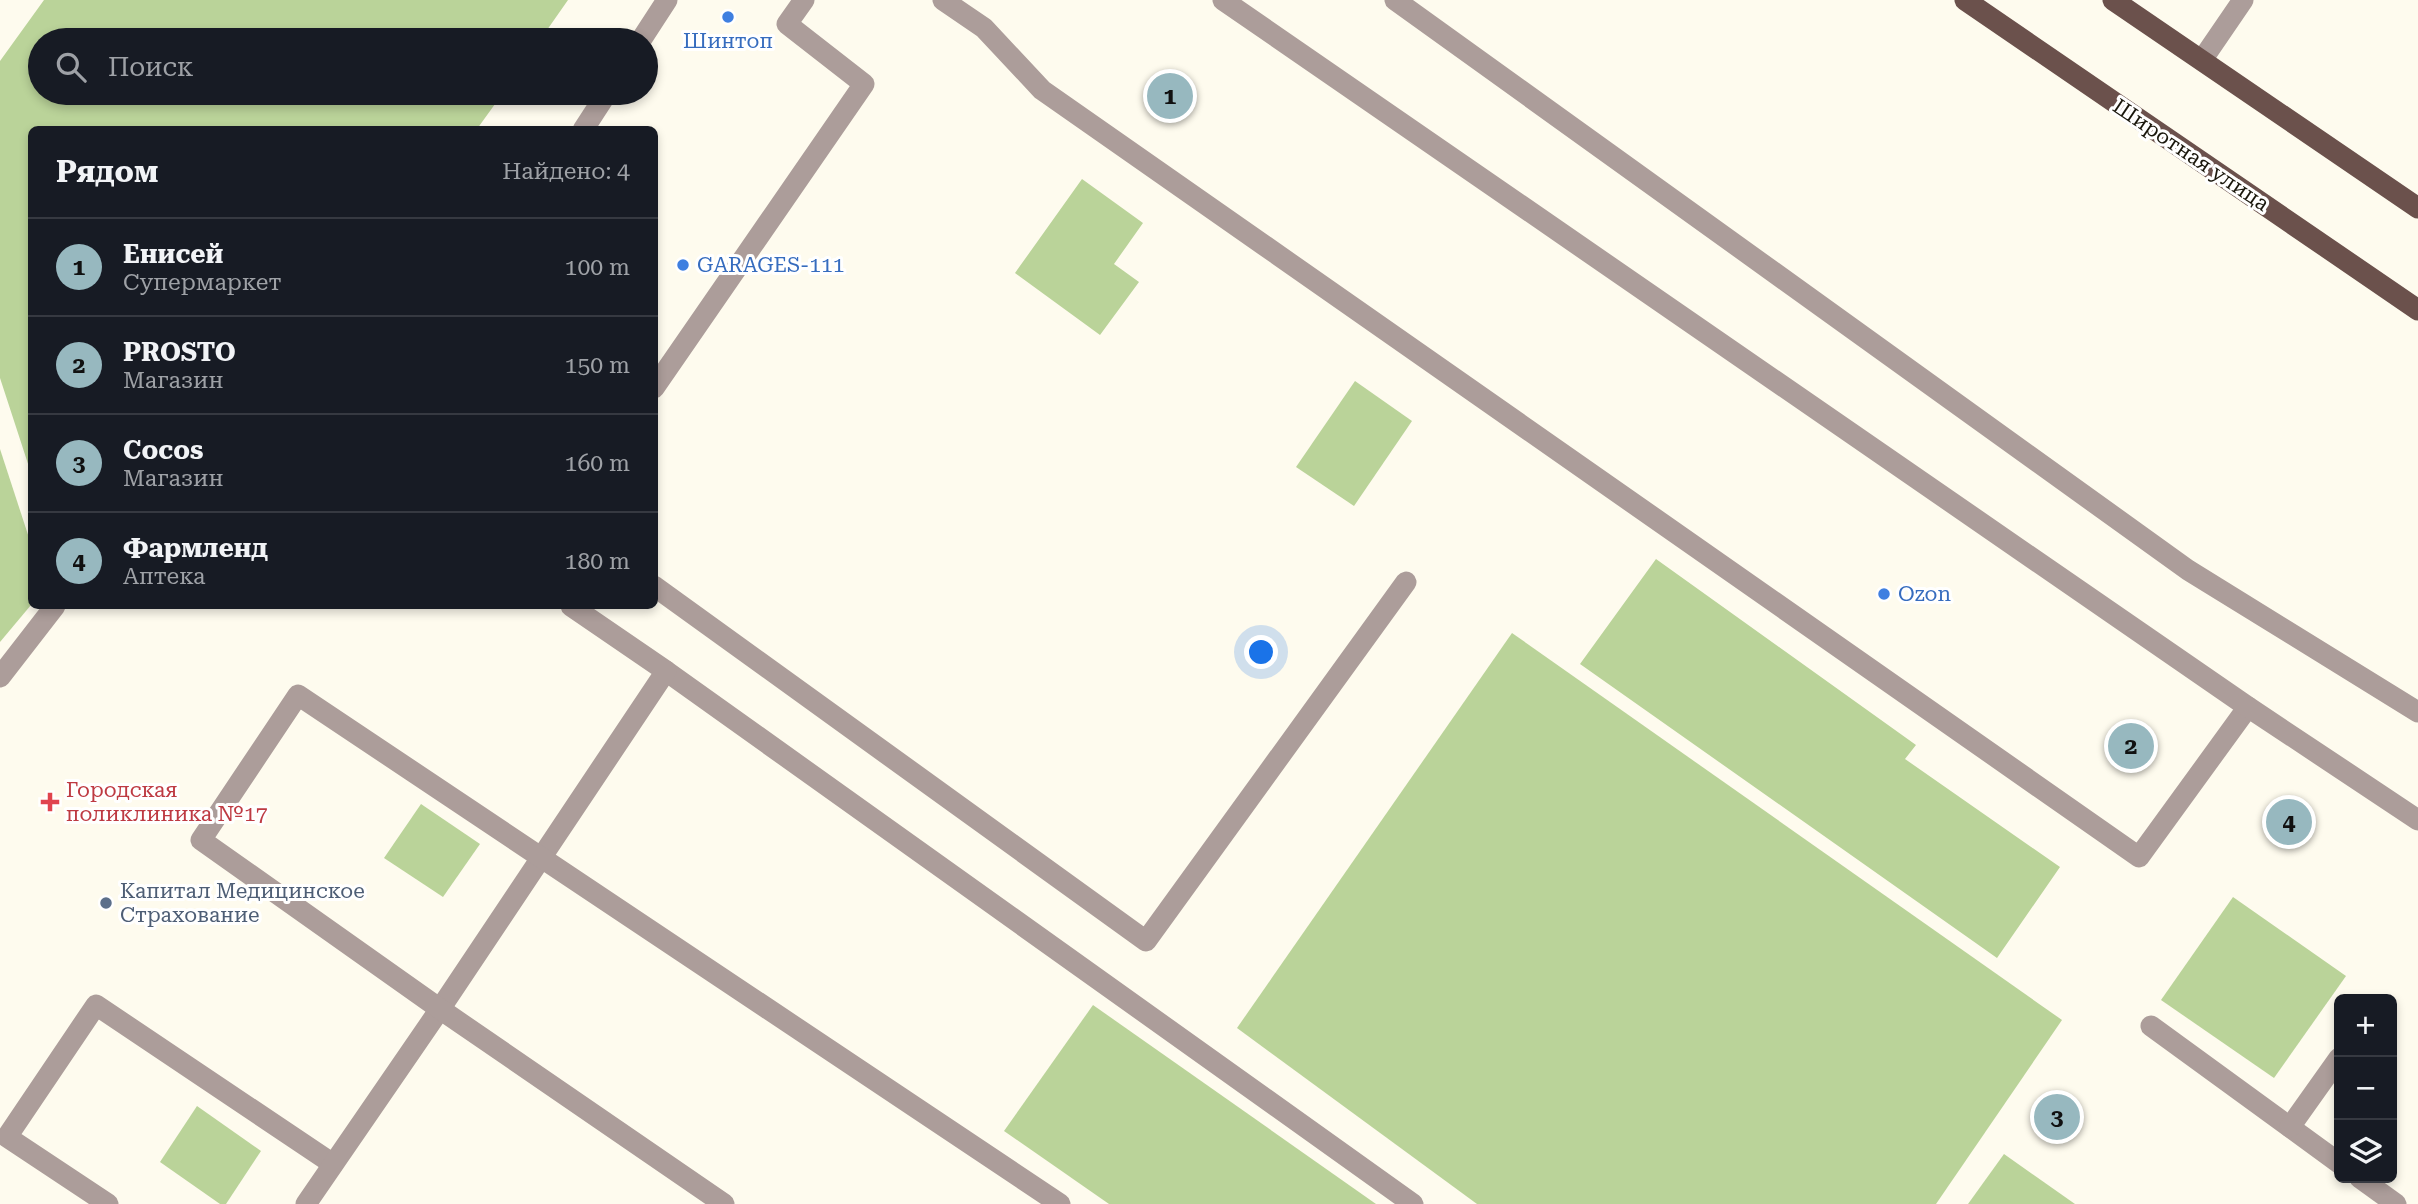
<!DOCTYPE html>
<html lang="ru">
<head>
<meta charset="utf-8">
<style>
  :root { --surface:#171b24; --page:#242831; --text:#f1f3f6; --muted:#9ea1a6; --line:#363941; --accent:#97b8bf }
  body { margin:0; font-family:"Roboto Serif",serif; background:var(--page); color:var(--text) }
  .controls { position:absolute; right:21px; bottom:21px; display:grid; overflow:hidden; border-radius:10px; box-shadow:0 4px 10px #0003 }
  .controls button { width:63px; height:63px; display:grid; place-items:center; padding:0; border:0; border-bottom:2px solid var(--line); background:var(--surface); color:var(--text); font:35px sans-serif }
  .you { position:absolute; left:1262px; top:653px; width:24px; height:24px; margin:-18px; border:5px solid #fff; border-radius:50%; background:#1a73e8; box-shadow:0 0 0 10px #1a73e833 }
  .badge { display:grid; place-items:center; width:46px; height:46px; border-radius:50%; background:var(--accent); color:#111; font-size:23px; font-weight:700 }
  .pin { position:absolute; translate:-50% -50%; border:4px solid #fff; box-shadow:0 2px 7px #0006 }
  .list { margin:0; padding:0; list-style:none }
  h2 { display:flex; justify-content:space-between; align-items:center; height:91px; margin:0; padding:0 28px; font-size:30px }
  h2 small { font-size:23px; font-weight:400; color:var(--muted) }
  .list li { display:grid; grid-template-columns:46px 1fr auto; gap:21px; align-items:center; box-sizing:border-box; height:98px; padding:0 28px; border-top:2px solid var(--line) }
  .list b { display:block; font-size:26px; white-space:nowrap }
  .list p { margin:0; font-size:23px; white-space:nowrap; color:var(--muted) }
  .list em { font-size:23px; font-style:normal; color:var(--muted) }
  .icon { flex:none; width:38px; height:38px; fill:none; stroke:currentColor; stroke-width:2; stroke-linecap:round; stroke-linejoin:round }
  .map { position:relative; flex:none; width:2418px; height:1204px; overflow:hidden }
  .search { position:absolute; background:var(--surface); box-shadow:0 4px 10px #0003; left:28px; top:28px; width:630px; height:77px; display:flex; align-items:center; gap:18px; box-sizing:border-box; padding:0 24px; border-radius:38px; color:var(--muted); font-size:26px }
  .panel { position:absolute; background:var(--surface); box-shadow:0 4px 10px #0003; left:28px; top:126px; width:630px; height:483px; border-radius:10px }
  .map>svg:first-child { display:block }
  .green { fill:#bad399 }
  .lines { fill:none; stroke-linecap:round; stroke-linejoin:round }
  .minor { stroke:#ac9d9a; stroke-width:21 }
  .major { stroke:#6b514c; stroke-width:21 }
  .shop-dot { fill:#3f7fe0; stroke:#fff; stroke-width:2.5 }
  .health-dot { fill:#e0444e; stroke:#fff; stroke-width:2.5 }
  .service-dot { fill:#5c6f8a; stroke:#fff; stroke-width:2.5 }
  .labels { text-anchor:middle; stroke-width:6; stroke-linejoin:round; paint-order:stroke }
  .shop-label { font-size:21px; fill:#366cbe; stroke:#fff; text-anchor:start }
  .street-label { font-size:21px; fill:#19160b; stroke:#fff }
  .health-label { font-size:21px; fill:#be3a42; stroke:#fff; text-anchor:start }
  .service-label { font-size:21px; fill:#4e5e75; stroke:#fff; text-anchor:start }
</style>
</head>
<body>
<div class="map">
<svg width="2418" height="1204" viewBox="0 0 2418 1204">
  <rect width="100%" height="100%" fill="#fefbee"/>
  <!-- green -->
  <g class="green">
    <path d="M 44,0 L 568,0 L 540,40 L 40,40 L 40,93 L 503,93 L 477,129 L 32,130 L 31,473 L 0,378 L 0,61 Z"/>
    <path d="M 1082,179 L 1143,223 L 1114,264 L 1139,282 L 1100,335 L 1015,273 Z"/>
    <path d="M 1355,381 L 1412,421 L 1354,506 L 1296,467 Z"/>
    <path d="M 0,449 L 32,547 L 31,605 L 0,642 Z"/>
    <path d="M 1656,559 L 1916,745 L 1905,759 L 2060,867 L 1997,958 L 1580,664 Z"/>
    <path d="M 1512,633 L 2062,1020 L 1936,1204 L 1477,1204 L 1237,1028 Z"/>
    <path d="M 421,804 L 480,844 L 443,897 L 384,858 Z"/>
    <path d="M 2233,897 L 2346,976 L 2274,1078 L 2161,1000 Z"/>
    <path d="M 1093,1005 L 1376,1204 L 1109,1204 L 1004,1131 Z"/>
    <path d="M 197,1106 L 261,1151 L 226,1204 L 220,1204 L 160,1162 Z"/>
    <path d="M 2004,1154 L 2075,1204 L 1968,1204 Z"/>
  </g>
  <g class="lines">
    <!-- minor -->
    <g class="minor">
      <path d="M 943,0 L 984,28 L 1042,90 L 2139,857 L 2248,707"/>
      <path d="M 1223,0 L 2248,707 L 2418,820"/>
      <path d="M 1395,0 L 2188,570 L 2418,712"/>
      <path d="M 641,40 L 667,0"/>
      <path d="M 2202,60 L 2243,0"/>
      <path d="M 583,130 L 607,93"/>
      <path d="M 654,388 L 864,84 L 787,24 L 804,0"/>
      <path d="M 654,586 L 1146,941 L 1406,582"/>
      <path d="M 666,671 L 1413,1204"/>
      <path d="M 0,677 L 55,606"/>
      <path d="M 2151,1026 L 2339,1163"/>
      <path d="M 2290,1127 L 2339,1058"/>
      <path d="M 2360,1178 L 2396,1204"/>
      <path d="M 108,1204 L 7,1137 L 96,1005 L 333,1164"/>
      <path d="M 306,1204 L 440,1009 L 666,671 L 571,606"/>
      <path d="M 724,1204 L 440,1009 L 201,840 L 298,695 L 1060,1204"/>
    </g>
    <!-- major -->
    <g class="major">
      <path d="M 1965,0 L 2418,310"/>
      <path d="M 2113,0 L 2418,208"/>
    </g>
  </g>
  <!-- markers -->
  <g class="shop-dot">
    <circle cx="728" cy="17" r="7"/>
    <circle cx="683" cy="265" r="7"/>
    <circle cx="1884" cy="594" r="7"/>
  </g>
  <path class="health-dot" d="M46.5 791.5h7v7h7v7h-7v7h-7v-7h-7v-7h7z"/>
  <circle class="service-dot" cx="106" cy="903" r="7"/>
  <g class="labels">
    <!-- shop labels -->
    <g class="shop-label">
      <text x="728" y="48" text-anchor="middle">Шинтоп</text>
      <text x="697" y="272">GARAGES-111</text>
      <text x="1898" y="601">Ozon</text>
    </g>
    <!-- street labels -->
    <g class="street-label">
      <text transform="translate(2191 155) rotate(34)" y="7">Широтная улица</text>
    </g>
    <!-- health labels -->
    <g class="health-label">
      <text x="66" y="797">Городская<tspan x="66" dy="24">поликлиника №17</tspan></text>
    </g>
    <!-- service labels -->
    <g class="service-label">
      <text x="120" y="898">Капитал Медицинское<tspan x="120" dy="24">Страхование</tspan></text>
    </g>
  </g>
</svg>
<div class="controls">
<button>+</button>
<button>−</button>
<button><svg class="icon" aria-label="layers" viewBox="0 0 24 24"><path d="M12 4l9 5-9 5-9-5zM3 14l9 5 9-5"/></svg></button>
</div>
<div class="you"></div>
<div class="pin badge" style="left:1170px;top:96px">1</div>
<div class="pin badge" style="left:2131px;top:746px">2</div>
<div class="pin badge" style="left:2057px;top:1117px">3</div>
<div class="pin badge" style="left:2289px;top:822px">4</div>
<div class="search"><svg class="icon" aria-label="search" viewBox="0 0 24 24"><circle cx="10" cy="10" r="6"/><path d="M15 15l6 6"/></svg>Поиск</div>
<section class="panel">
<h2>Рядом<small>Найдено: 4</small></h2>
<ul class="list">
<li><span class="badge">1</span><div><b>Енисей</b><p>Супермаркет</p></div><em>100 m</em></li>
<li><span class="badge">2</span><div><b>PROSTO</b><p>Магазин</p></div><em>150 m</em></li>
<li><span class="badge">3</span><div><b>Cocos</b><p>Магазин</p></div><em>160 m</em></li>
<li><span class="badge">4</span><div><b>Фармленд</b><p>Аптека</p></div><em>180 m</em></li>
</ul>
</section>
</div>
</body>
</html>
